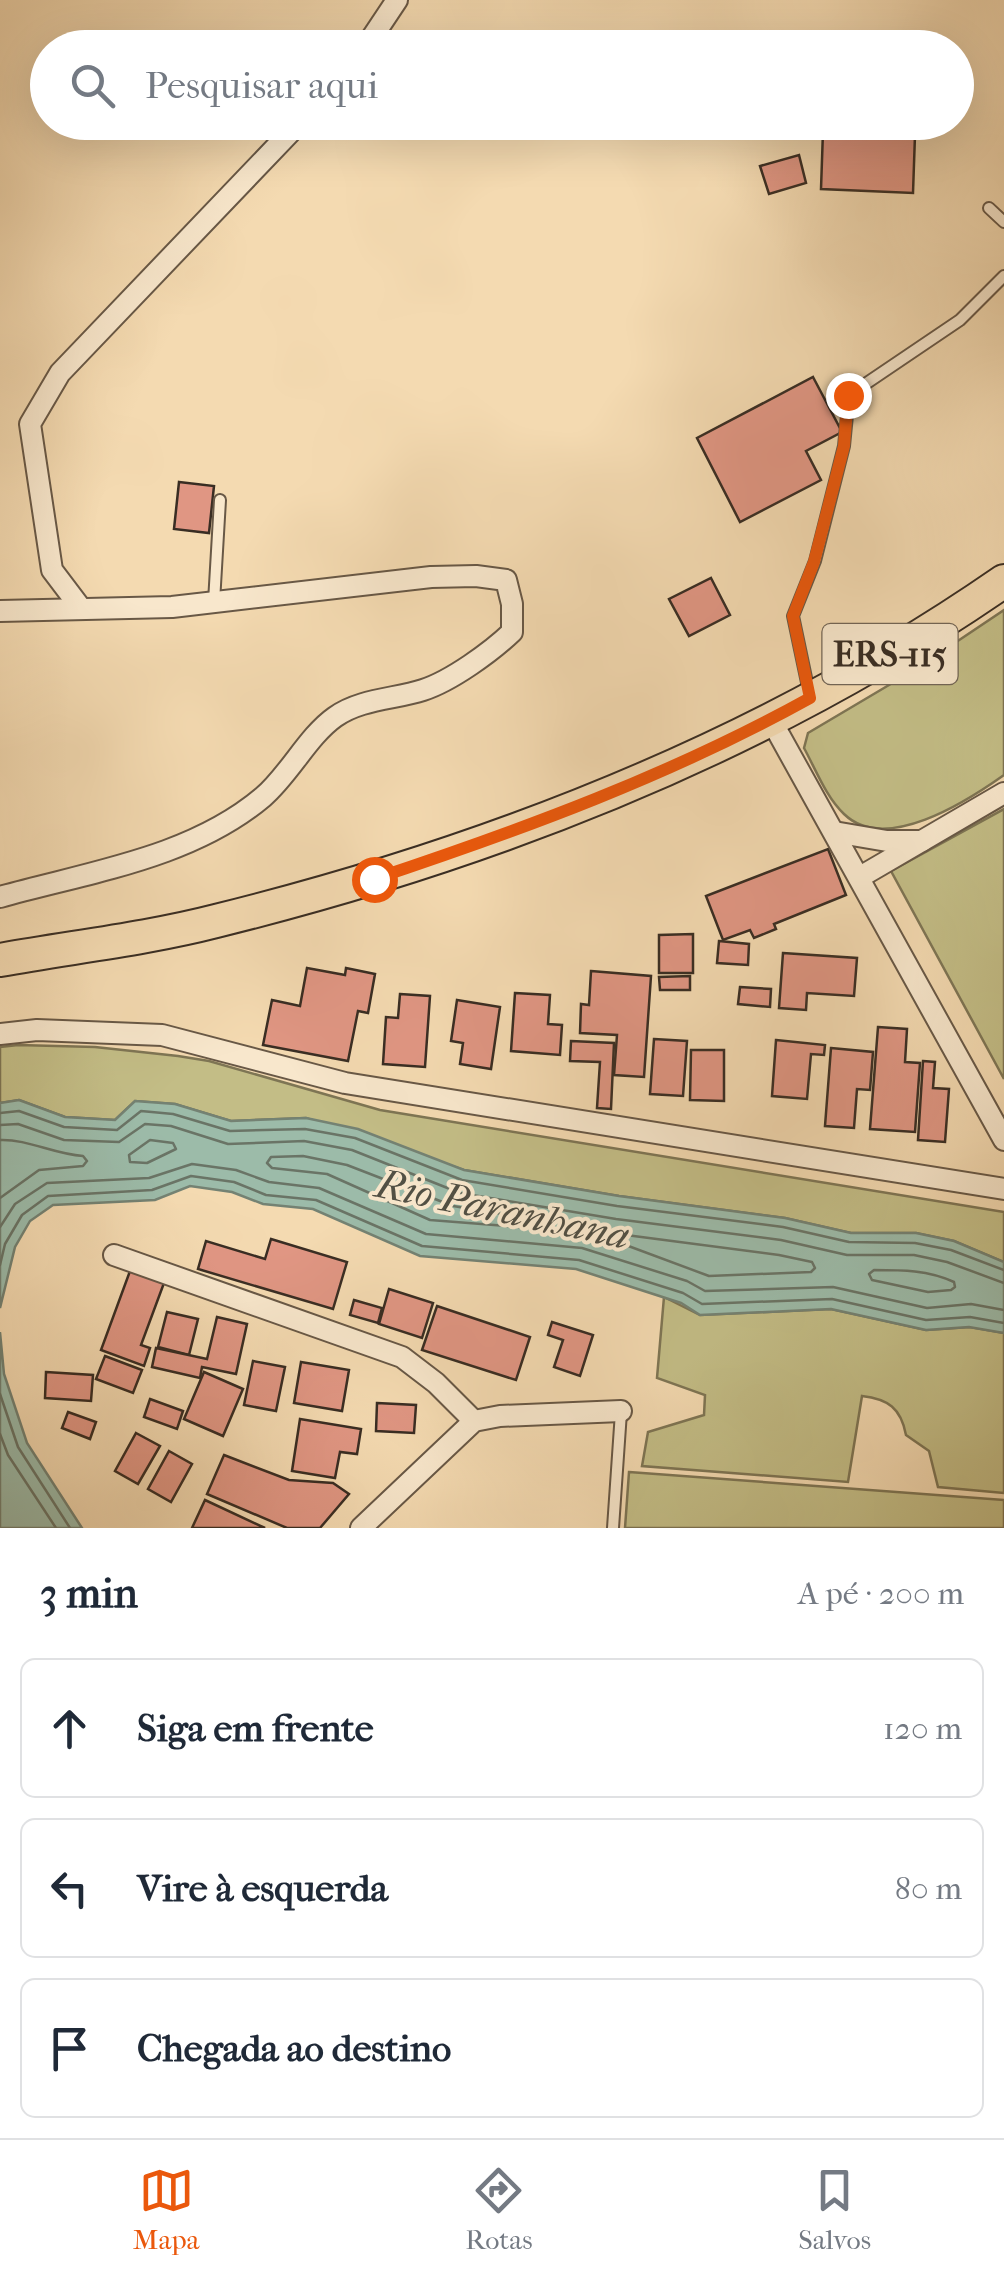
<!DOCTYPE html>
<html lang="pt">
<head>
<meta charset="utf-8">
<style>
  :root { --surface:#fff; --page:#f6f6f7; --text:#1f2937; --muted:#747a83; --line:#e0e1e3; --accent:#ea580c }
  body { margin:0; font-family:"IM FELL French Canon",serif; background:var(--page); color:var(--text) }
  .stop { position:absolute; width:30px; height:30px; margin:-22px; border:8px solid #ea580c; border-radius:50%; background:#fff }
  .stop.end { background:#ea580c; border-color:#fff; box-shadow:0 2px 10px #0008 }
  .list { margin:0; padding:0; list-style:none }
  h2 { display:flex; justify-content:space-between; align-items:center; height:130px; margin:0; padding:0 40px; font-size:42px }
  h2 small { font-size:32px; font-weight:400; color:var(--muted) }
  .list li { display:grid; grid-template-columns:65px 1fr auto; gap:30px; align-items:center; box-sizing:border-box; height:140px; margin:0 20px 20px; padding:0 20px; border:2px solid var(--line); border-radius:15px }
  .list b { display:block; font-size:38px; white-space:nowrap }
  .list em { font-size:32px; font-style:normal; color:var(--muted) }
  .icon { flex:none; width:55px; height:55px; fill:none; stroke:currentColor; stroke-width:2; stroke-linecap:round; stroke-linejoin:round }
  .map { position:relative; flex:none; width:1004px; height:1528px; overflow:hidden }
  .search { position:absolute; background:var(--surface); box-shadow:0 10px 40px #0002; left:30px; right:30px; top:30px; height:110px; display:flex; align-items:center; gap:25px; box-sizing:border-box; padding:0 35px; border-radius:55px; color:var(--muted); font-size:38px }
  .sheet { height:610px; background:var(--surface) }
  nav { display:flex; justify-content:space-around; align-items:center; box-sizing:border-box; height:140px; border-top:2px solid var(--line); background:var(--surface); font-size:28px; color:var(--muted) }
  nav a { display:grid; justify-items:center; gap:5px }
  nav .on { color:var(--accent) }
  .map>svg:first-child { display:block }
  .green { fill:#c3bd86; stroke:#7e7554; stroke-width:2.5 }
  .water { fill:#9cbba9; stroke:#748273; stroke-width:2.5 }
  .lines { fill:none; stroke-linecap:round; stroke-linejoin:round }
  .shore { stroke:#6a7466; stroke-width:2.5 }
  .building { fill:#e09683; stroke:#392d23; stroke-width:2.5 }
  .service-casing { stroke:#685846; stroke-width:14 }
  .minor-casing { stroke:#685846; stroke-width:24 }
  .primary-casing { stroke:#392d23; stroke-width:36 }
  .service { stroke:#f8e7cc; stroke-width:10 }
  .minor { stroke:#f8e7cc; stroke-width:20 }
  .primary { stroke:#f4dab1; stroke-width:32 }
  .route { stroke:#ea580c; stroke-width:12 }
  .labels { text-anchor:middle; stroke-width:8; stroke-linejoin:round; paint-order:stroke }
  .shield { fill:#f8e7cc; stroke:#726556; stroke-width:2.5 }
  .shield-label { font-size:35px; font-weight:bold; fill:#392d23 }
  .water-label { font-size:40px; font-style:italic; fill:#525044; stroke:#f8e7cc }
</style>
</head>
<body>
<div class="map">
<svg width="1004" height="1528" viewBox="0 0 1004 1528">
  <rect width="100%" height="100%" fill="#f4dab1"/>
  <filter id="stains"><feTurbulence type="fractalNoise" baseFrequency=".002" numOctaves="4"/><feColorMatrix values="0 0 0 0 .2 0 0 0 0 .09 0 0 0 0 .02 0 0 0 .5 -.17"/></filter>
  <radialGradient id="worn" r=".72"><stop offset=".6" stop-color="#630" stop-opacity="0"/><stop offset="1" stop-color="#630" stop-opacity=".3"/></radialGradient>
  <!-- green -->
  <g class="green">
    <path d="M 1004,610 L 1004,775 C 966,802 885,854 844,814 C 826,797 816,770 804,748 L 808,733 L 916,669 Z"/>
    <path d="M 1004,809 L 1004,1079 L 891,871 Z"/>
    <path d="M 18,1045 L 95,1047 L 178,1056 L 209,1061 L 380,1110 L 1004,1212 L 1004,1262 L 954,1241 L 916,1233 L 851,1233 L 785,1218 L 619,1196 L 464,1170 L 306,1118 L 231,1121 L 175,1104 L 135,1101 L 115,1120 L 65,1117 L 19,1100 L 0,1103 L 0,1047 Z"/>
    <path d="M 664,1297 L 700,1315 L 831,1309 L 926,1330 L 970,1327 L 1004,1333 L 1004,1493 L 938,1487 L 929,1451 L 906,1435 C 901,1408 888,1399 862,1396 L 848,1482 L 642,1466 L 648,1432 L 704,1415 L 705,1395 L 657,1378 Z"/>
    <path d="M 629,1472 L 1004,1500 L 1004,1528 L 625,1528 Z"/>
  </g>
  <!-- water -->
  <g class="water">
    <path d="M 19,1100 L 65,1117 L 115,1120 L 135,1101 L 175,1104 L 231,1121 L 306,1118 L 358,1129 L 464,1170 L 619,1196 L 785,1218 L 851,1233 L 916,1233 L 954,1241 L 1004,1262 L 1004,1333 L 969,1327 L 926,1330 L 831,1309 L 700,1315 L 681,1303 L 576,1269 L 420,1256 L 313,1209 L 263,1204 L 232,1192 L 190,1186 L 155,1200 L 53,1205 L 30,1221 L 15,1247 L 0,1308 L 0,1103 Z"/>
    <path d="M 0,1332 L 4,1374 L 27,1443 L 82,1528 L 0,1528 Z"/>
  </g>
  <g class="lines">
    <!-- shore -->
    <g class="shore">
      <path d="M 0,1113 L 19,1111 L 64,1127 L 117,1130 L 141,1111 L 173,1114 L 230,1131 L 305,1129 L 355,1138 L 462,1180 L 617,1206 L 783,1227 L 849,1242 L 915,1243 L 951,1250 L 1004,1270"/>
      <path d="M 0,1125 L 18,1124 L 64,1140 L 119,1142 L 145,1124 L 171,1126 L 228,1144 L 304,1141 L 352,1150 L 460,1193 L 616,1219 L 781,1240 L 847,1255 L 914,1255 L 947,1262 L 1004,1283"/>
      <path d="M 0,1140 C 28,1139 53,1154 83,1156 L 87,1161 L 83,1166 L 39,1170 L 0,1198"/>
      <path d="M 150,1140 L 173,1143 L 176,1149 L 147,1163 L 130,1162 L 129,1155 Z"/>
      <path d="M 303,1156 L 347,1165 L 453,1206 L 533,1219 L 537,1225 L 531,1228 L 430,1220 L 327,1174 L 272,1168 L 267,1163 L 271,1157 Z"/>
      <path d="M 0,1227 L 15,1204 L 47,1183 L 149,1178 L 192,1164 L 236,1170 L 269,1182 L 319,1188 L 426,1234 L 582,1248 L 687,1281 L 705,1291 L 833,1287 L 927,1308 L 971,1304 L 1004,1310"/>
      <path d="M 626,1235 L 779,1255 L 812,1262 L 815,1268 L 811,1272 L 709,1276 L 623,1244 L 621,1239 Z"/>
      <path d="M 0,1265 L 5,1244 L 22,1215 L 48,1196 L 152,1190 L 191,1176 L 234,1182 L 266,1195 L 316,1200 L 422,1246 L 579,1260 L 683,1293 L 702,1304 L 832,1299 L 926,1320 L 970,1317 L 1004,1323"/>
      <path d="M 874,1270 C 902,1270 928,1270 954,1282 L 955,1287 L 951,1290 L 928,1292 L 872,1280 L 869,1274 Z"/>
      <path d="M 0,1394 L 18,1447 L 70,1528"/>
      <path d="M 0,1434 L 8,1455 L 56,1528"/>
    </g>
  </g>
  <!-- building -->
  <g class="building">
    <path d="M 823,131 L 915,135 L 913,193 L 821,189 Z"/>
    <path d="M 799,155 L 806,183 L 769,194 L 760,166 Z"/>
    <path d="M 813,377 L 842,432 L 806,451 L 821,480 L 740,522 L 697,438 Z"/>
    <path d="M 179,482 L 214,486 L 209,533 L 174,529 Z"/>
    <path d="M 711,578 L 730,615 L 689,636 L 669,599 Z"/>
    <path d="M 828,849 L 846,895 L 774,924 L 776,929 L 754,938 L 750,930 L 723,940 L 706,896 Z"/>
    <path d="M 693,934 L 693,973 L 659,973 L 659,935 Z"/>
    <path d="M 719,941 L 749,944 L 748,965 L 717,963 Z"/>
    <path d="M 783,953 L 857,958 L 854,996 L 807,993 L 806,1010 L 779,1008 Z"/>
    <path d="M 307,968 L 345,975 L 346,968 L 375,974 L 368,1013 L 358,1011 L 348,1061 L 263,1045 L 272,1000 L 300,1006 Z"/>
    <path d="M 591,971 L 651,976 L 644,1077 L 614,1075 L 617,1035 L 580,1033 L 581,1004 L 589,1005 Z"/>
    <path d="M 690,976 L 690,990 L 660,990 L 659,977 Z"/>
    <path d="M 740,987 L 771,989 L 770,1007 L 738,1004 Z"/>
    <path d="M 515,993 L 550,995 L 548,1024 L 562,1025 L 560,1055 L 511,1051 Z"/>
    <path d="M 400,994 L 430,996 L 425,1067 L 383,1064 L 386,1017 L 398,1018 Z"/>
    <path d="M 457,1000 L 500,1007 L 491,1069 L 460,1064 L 463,1043 L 451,1041 Z"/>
    <path d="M 878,1027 L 907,1029 L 905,1062 L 920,1063 L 915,1132 L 870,1129 Z"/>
    <path d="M 654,1039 L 687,1041 L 683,1096 L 650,1094 Z"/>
    <path d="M 776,1040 L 825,1045 L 824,1055 L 811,1054 L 807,1099 L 772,1096 Z"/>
    <path d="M 571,1041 L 614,1043 L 611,1109 L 597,1108 L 600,1062 L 570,1061 Z"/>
    <path d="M 831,1048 L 873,1052 L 870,1090 L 857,1089 L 854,1128 L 825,1126 Z"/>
    <path d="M 691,1050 L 724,1050 L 724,1101 L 690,1100 Z"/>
    <path d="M 923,1061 L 935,1062 L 933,1088 L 949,1089 L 945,1142 L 918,1140 Z"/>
    <path d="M 271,1239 L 347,1262 L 333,1309 L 198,1269 L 206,1241 L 265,1259 Z"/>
    <path d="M 130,1271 L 164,1283 L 141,1345 L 150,1348 L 144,1366 L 101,1350 Z"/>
    <path d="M 389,1289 L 433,1303 L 422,1338 L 379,1324 Z"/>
    <path d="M 354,1300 L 382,1308 L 378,1323 L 350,1315 Z"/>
    <path d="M 437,1306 L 530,1337 L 516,1380 L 422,1350 Z"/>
    <path d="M 167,1312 L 198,1319 L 189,1355 L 158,1347 Z"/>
    <path d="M 217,1317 L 247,1324 L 236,1374 L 202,1367 L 200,1378 L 152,1367 L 156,1348 L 207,1359 Z"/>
    <path d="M 552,1322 L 593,1335 L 580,1376 L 554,1367 L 563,1340 L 548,1335 Z"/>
    <path d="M 105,1356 L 142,1370 L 133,1393 L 96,1379 Z"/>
    <path d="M 253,1361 L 285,1367 L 276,1411 L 244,1405 Z"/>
    <path d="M 301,1362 L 349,1370 L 342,1411 L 294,1403 Z"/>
    <path d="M 46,1372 L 93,1375 L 91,1401 L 45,1398 Z"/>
    <path d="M 204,1372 L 243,1389 L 223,1436 L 184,1419 Z"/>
    <path d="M 150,1399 L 183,1411 L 177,1429 L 144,1417 Z"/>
    <path d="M 377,1403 L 416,1405 L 414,1433 L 376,1431 Z"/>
    <path d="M 68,1412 L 96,1422 L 90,1439 L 62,1428 Z"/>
    <path d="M 300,1419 L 361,1429 L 357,1454 L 340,1452 L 335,1478 L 292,1471 Z"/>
    <path d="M 136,1433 L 160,1446 L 138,1484 L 115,1471 Z"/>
    <path d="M 169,1451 L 192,1464 L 171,1502 L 148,1489 Z"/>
    <path d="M 224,1455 L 289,1480 L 333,1483 L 349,1494 L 320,1528 L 287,1528 L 207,1494 Z"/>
    <path d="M 205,1500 L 265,1528 L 192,1528 Z"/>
  </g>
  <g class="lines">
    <defs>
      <g id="service">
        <path d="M 989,208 L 1004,222"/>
        <path d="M 214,602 L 220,500"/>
        <path d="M 809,692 L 793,616 L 815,561 L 844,446 L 849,395 L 960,320 L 1004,276"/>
        <path d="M 613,1528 L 621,1412"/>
      </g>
      <g id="minor">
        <path d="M 365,48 L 397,0"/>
        <path d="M 80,607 L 52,570 L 30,424 L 60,373 L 300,122"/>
        <path d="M 0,611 L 172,607 L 431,577 L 476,576 L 506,580 L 512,604 L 512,632 C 491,652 451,681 423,690 C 395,699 360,699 335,717 C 308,736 289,775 263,797 C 191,858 89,872 0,897"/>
        <path d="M 771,720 L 1004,1140"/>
        <path d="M 834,832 L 887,841 L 922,841"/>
        <path d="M 860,877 L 1004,793"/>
        <path d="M 0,1034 L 37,1030 L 162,1035 L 345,1083 L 1004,1189"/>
        <path d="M 114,1255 L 402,1357 L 436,1383 L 474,1421"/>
        <path d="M 361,1528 L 474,1421 L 500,1416 L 621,1411"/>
      </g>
      <path id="primary" d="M 0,960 C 72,947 146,939 216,921 C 495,852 767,745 1004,581"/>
    </defs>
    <!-- service casing -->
    <use href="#service" class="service-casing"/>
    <!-- minor casing -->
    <use href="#minor" class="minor-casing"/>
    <!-- primary casing -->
    <use href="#primary" class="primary-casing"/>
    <!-- service -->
    <use href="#service" class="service"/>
    <!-- minor -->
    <use href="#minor" class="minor"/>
    <!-- primary -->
    <use href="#primary" class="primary"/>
  </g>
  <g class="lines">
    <!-- route -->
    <path class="route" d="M 374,879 C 524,829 671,775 810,698 L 793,616 L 814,562 L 844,446 L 848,395"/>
  </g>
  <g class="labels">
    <!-- shield labels -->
    <rect class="shield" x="822.5" y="624" width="135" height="60" rx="8"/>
    <g class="shield-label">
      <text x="890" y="666">ERS-115</text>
    </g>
    <!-- water labels -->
    <g class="water-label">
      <text transform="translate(503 1209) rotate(12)" y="14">Rio Paranhana</text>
    </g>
  </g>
  <rect width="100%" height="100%" filter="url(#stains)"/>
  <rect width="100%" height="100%" fill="url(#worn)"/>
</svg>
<div class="stop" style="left:374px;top:879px"></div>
<div class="stop end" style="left:848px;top:395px"></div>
<div class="search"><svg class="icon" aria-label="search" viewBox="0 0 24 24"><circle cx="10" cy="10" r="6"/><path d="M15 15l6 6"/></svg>Pesquisar aqui</div>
</div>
<section class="sheet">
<h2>3 min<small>A pé · 200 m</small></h2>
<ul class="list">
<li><svg class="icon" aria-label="ahead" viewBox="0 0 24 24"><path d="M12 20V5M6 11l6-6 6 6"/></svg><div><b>Siga em frente</b></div><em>120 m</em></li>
<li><svg class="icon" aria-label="left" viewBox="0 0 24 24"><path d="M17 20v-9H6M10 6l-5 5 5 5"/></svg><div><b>Vire à esquerda</b></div><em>80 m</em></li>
<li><svg class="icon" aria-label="arrive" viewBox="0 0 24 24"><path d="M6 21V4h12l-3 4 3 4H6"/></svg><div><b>Chegada ao destino</b></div></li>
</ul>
</section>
<nav>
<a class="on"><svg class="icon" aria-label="map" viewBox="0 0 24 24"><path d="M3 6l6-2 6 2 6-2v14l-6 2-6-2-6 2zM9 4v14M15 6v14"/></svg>Mapa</a>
<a><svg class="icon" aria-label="directions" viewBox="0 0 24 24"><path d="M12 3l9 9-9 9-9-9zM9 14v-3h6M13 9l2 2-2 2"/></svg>Rotas</a>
<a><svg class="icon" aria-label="saved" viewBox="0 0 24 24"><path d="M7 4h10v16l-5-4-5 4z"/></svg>Salvos</a>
</nav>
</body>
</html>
